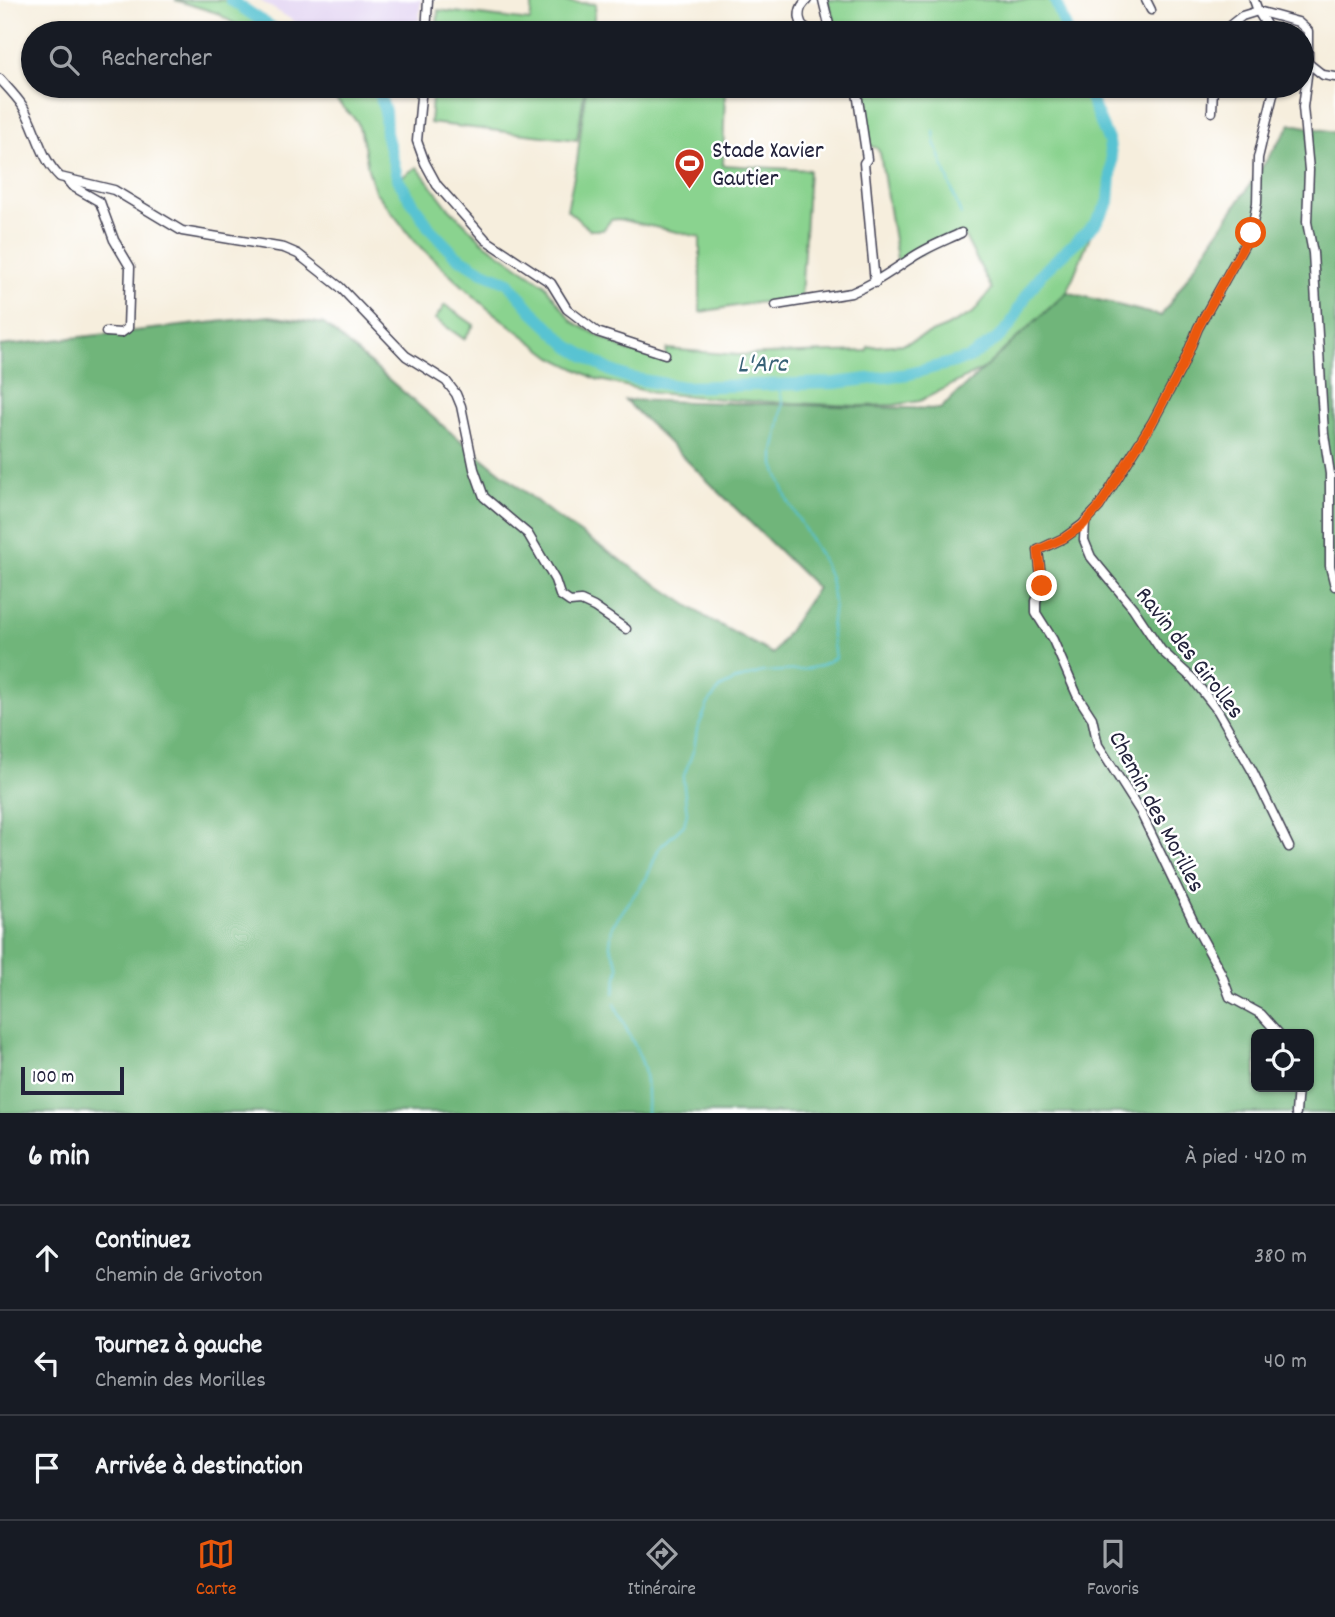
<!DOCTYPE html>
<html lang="fr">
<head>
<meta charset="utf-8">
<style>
  :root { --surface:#171b24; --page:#242831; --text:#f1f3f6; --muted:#9ea1a6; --line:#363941; --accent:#ea580c }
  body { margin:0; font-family:Dekko,sans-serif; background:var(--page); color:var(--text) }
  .controls { position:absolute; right:21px; bottom:21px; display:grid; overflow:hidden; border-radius:10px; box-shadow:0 2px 5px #0004 }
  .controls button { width:63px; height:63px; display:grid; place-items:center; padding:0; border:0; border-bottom:2px solid var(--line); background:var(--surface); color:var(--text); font:35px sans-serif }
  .scale { position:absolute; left:21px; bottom:18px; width:103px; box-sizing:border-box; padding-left:7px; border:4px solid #22223b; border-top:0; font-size:19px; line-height:24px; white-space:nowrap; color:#22223b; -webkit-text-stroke:5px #fff; paint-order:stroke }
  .stop { position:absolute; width:21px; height:21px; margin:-16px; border:5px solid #ea580c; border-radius:50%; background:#fff }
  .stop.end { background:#ea580c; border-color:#fff; box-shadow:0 2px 7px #0008 }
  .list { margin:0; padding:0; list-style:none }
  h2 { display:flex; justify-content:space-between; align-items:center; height:91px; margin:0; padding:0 28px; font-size:30px }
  h2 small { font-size:23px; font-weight:400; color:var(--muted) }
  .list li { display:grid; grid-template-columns:46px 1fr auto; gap:21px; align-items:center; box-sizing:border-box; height:105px; padding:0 28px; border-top:2px solid var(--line) }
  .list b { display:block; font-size:26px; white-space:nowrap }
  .list p { margin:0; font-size:23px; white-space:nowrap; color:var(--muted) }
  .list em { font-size:23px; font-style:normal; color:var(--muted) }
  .icon { flex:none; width:38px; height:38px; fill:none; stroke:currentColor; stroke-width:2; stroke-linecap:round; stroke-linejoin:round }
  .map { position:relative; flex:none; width:1335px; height:1113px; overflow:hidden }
  .search { position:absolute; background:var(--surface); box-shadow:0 2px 5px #0004; left:21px; right:21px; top:21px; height:77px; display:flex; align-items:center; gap:18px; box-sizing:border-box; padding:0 24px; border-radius:38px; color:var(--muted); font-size:26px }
  .sheet { height:406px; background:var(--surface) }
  nav { display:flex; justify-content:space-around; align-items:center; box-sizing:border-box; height:98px; border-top:2px solid var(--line); background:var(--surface); font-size:19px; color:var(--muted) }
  nav a { display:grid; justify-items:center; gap:4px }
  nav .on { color:var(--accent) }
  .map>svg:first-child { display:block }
  .built { fill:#e2d4f3 }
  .green { fill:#8ad38f; stroke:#567a65; stroke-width:2 }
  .forest { fill:#6fb57a; stroke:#486c5a; stroke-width:2; fill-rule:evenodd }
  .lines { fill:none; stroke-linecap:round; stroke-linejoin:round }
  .stream { stroke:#58c3d2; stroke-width:2 }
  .river { stroke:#58c3d2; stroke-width:12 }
  .street-casing { stroke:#424153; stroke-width:11 }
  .street { stroke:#fff; stroke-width:8 }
  .route { stroke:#ea580c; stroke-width:9 }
  .labels { text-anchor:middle; stroke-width:5; stroke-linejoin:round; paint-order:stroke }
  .poi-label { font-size:24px; fill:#22223b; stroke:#fff; text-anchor:start }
  .street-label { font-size:24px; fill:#22223b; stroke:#fff }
  .water-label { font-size:26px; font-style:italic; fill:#386277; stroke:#fff }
</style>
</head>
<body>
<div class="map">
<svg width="1335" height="1113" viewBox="0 0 1335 1113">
  <rect width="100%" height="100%" fill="#fff"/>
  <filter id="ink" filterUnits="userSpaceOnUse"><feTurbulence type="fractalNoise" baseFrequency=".0143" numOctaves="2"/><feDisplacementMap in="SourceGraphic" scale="14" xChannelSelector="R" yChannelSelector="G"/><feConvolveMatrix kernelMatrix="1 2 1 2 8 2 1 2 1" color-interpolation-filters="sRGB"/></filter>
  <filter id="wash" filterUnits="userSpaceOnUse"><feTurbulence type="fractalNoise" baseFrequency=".00686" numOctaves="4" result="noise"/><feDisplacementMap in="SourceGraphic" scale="28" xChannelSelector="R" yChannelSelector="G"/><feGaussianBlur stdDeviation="1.57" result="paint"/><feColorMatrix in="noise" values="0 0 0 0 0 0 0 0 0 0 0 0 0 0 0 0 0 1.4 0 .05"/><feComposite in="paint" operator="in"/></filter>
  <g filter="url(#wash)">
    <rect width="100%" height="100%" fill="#f6eedd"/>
    <!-- built -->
    <path class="built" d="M 259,0 L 421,0 L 419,21 L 312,32 Z"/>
    <!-- green -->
    <g class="green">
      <path d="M 175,0 L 231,0 L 280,33 L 249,33 L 217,13 Z"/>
      <path d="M 533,0 L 596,4 L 592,33 L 437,33 L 438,10 L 530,21 Z"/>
      <path d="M 827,0 L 1055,0 L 1068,33 L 839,33 Z"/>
      <path d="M 322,86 L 372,86 C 386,100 383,116 386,134 C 389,149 394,164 398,179 L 417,167 L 447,206 L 482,241 L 544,284 L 573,322 L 628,351 L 665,359 L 667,349 L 738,355 L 867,351 L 868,347 L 904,344 L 946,327 L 973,313 L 992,289 L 965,237 L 961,235 L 898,265 L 880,153 L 877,148 L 869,146 L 860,86 L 1085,86 L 1109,142 L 1112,162 L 1112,181 L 1109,202 L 1095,224 L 1067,292 L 985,368 L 920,401 L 894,405 L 857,406 L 734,400 L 654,393 L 596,379 L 552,357 L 487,308 L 417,244 L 375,191 L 368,169 L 363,140 L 357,121 Z"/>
      <path d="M 433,86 L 585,86 L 577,140 L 430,123 Z"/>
      <path d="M 586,86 L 725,86 L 723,165 L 809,170 L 801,298 L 754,303 L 700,312 L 700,237 L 618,219 L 611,220 L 603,230 L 590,230 L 567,210 L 577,162 Z"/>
      <path d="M 445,305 L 474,325 L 464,339 L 435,319 Z"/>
    </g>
    <!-- forest -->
    <path class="forest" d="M 1291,124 L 1335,132 L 1335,1113 L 0,1113 L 0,346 L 270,316 L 324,324 L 449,431 L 555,516 L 707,618 L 773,654 L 817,588 L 625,400 L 940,409 L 1067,292 L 1161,316 ZM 1256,1034 L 1309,1034 L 1309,1087 L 1256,1087 Z"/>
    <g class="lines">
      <!-- stream -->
      <g class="stream">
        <path d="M 934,131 L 935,142 L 961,215"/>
        <path d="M 614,993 L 619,967 L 610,946 L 612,926 L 647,877 L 659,848 L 684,825 L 687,813 L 683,778 L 694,749 L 697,730 L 708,704 L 720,688 L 736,680 L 762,672 L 802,670 L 819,666 L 835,658 L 831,629 L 834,603 L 830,578 L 822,559 L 788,501 L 774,465 L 774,453 L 783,403 L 778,385"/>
        <path d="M 615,1004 C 622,1024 640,1051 644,1069 C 647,1084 648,1098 647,1113"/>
      </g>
      <!-- river -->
      <g class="river">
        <path d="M 231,0 L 280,33"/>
        <path d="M 1055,0 L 1068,33"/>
        <path d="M 372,86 L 379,93 L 385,111 L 386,133 L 398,180 L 430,229 L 455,255 L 483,272 L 508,282 L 532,311 L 570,347 L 611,371 L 630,378 L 683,387 L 835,383 L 909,374 L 969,358 L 997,339 L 1010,326 L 1025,297 L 1041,274 L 1095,224 L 1109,202 L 1112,162 L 1109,142 L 1085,86"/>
      </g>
    </g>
  </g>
  <g filter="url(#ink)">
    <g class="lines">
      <defs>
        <g id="street">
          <path d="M 807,0 C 799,7 797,17 803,26 L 813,32 L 830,30"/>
          <path d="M 823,0 L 831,33"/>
          <path d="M 1146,0 L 1151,10"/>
          <path d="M 1254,0 L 1258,11 L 1298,22 L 1308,31 L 1308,68 L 1303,107 L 1309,170 L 1307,222 L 1313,253 L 1324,434 L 1330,474 L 1330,566 L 1335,586"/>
          <path d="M 426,33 L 428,0"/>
          <path d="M 1222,33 L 1223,31 L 1242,16 L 1258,11 L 1271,33"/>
          <path d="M 1308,63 L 1323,75 L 1335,77"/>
          <path d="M 0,79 C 7,87 16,96 22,105 C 36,127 40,158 60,177 L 114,190 L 182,231 L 284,248 L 298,254 L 340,287 L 406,356 L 446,381 L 456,394 L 461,406 L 474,469 L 484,497 L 528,534 L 555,580 L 560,595 L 570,602 L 581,601 L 594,607 L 626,629"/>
          <path d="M 422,86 L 417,141 L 425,163 L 437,185 L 486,240 L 551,283 L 567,309 L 597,332 L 665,354"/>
          <path d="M 856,86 L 867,159 L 864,163 L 875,283"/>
          <path d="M 1275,86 L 1258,158 L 1257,203 L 1251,233 L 1198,328 L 1183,365 L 1152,423 L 1099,507 L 1082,525 L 1064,538 L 1038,550 L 1042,586 L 1036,601 L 1036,613 L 1053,640 L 1077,695 L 1092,718 L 1098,745 L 1140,811 L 1198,931 L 1221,973 L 1230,997 L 1261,1014 L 1279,1034"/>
          <path d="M 1212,112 L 1213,86"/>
          <path d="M 67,180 L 72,186 L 100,202 L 114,240 L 130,267 L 128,328 L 121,333 L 106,332"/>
          <path d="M 776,305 L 851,293 C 874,284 890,272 910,259 C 925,248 944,241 961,233"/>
          <path d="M 1085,522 L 1084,540 L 1091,557 L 1133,608 L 1161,650 L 1193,679 L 1218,711 L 1253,772 L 1289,847"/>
          <path d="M 1296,1113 L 1298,1087"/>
        </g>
      </defs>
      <!-- street casing -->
      <use href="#street" class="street-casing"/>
      <!-- street -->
      <use href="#street" class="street"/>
    </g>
  </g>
  <g class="lines" filter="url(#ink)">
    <!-- route -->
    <path class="route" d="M 1042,586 L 1038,550 L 1064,538 L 1082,526 L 1099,507 L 1152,423 L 1183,365 L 1198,328 L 1251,233"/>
  </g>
  <!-- icons -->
  <defs>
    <symbol id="stadium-pin" viewBox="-11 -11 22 30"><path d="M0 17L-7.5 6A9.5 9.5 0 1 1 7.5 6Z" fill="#c8321e" stroke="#fff"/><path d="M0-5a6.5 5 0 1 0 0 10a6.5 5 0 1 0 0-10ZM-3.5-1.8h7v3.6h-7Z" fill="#fff"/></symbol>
  </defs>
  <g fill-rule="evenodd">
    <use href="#stadium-pin" x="672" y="146" width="35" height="47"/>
  </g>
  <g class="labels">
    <!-- poi labels -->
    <g class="poi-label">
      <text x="712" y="157">Stade Xavier<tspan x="712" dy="28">Gautier</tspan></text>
    </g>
    <!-- street labels -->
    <g class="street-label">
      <text transform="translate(1191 652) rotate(52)" y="8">Ravin des Girolles</text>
      <text transform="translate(1158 811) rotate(62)" y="8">Chemin des Morilles</text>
    </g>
    <!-- water labels -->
    <g class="water-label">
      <text transform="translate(762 362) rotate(-1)" y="9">L'Arc</text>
    </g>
  </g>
</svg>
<div class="controls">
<button><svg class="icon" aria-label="locate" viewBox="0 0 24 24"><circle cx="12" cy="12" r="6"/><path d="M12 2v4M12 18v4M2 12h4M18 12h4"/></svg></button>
</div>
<div class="scale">100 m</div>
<div class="stop" style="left:1251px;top:233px"></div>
<div class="stop end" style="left:1042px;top:586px"></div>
<div class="search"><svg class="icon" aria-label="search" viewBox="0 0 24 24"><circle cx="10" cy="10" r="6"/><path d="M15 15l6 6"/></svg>Rechercher</div>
</div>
<section class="sheet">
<h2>6 min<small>À pied · 420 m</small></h2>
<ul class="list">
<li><svg class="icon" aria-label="ahead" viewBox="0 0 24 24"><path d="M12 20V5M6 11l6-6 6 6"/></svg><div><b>Continuez</b><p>Chemin de Grivoton</p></div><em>380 m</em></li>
<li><svg class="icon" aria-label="left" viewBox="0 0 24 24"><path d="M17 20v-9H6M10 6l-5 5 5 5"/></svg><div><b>Tournez à gauche</b><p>Chemin des Morilles</p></div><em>40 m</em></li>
<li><svg class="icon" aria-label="arrive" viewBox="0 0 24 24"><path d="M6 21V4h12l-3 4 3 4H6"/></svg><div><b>Arrivée à destination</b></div></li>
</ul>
</section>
<nav>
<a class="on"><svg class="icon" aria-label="map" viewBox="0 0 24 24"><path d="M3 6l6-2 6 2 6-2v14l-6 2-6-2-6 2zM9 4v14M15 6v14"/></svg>Carte</a>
<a><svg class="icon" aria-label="directions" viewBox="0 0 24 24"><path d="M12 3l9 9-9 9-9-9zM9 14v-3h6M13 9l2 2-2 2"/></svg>Itinéraire</a>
<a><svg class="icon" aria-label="saved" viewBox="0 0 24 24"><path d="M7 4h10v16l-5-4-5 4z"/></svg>Favoris</a>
</nav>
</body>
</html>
